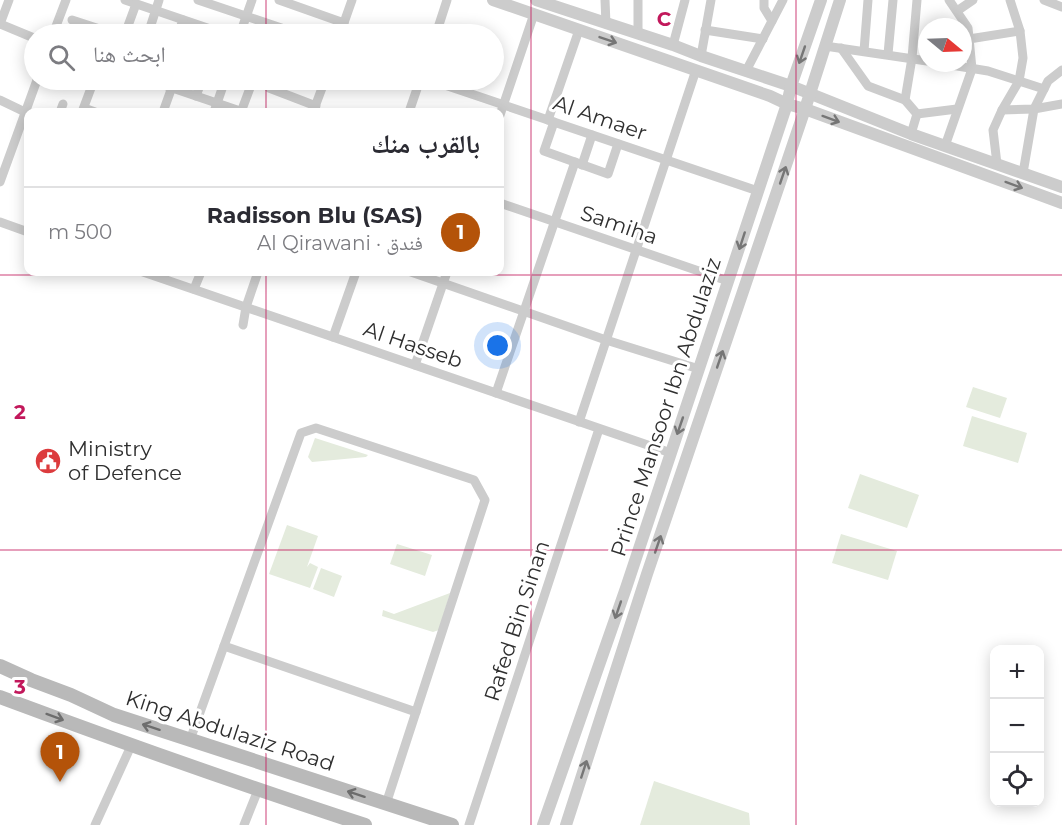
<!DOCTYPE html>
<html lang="ar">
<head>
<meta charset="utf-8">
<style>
  :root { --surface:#fff; --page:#f7f7f7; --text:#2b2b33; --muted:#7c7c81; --line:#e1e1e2; --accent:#b45309 }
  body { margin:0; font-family:Montserrat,"Noto Naskh Arabic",sans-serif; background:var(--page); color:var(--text); direction:rtl }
  .controls { position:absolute; right:18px; bottom:18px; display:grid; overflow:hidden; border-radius:12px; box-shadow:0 3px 15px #0003 }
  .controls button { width:54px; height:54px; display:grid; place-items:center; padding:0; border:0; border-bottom:2px solid var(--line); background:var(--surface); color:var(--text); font:30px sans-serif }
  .compass { position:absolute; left:918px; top:18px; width:54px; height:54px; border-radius:50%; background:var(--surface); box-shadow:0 3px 15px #0003; rotate:109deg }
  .you { position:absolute; left:498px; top:346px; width:21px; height:21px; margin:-15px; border:4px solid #fff; border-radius:50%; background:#1a73e8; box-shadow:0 0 0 9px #1a73e833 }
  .badge { display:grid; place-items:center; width:39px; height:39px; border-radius:50%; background:var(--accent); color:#fff; font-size:20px; font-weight:700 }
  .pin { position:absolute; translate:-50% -50px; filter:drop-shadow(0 2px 3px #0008) }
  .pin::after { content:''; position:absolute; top:32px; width:21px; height:18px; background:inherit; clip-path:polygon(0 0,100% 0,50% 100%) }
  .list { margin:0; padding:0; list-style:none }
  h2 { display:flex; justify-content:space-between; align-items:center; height:78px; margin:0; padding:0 24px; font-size:26px }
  h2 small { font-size:20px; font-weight:400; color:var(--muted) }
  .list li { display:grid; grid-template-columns:39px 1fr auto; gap:18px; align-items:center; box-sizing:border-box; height:90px; padding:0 24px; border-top:2px solid var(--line) }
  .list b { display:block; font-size:22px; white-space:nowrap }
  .list p { margin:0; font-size:20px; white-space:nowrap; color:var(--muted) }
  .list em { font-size:20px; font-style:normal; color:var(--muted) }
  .icon { flex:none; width:33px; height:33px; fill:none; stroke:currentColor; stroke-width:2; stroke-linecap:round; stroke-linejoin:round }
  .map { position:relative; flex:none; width:1062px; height:825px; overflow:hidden; direction:ltr }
  .search { position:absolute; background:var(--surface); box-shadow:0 3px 15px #0003; left:24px; top:24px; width:480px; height:66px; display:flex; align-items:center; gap:15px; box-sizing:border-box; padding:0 21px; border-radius:33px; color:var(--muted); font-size:22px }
  .panel { position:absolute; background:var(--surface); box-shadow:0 3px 15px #0003; left:24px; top:108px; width:480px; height:168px; border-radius:12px; direction:rtl }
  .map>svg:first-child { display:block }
  .green { fill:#e4ebdd }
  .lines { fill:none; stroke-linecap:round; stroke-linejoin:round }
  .minor { stroke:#ccc; stroke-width:9 }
  .tertiary { stroke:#ccc; stroke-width:12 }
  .secondary { stroke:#b9b9b9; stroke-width:14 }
  .oneway { stroke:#767676 }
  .oneway2 { stroke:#6d6d6d }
  .grid { fill:none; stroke:#c2185b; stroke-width:1.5; stroke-opacity:0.55 }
  .labels { text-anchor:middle; stroke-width:6; stroke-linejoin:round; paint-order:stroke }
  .street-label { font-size:21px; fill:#2f2f2f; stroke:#fff }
  .poi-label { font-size:21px; fill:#2f2f2f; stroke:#fff; text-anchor:start }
  .grid-label { font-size:20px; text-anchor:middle; font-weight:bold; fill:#c2185b; stroke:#fff; stroke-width:6; stroke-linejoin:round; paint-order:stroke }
</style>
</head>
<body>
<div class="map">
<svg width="1062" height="825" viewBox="0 0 1062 825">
  <rect width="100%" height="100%" fill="#fff"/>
  <!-- green -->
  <g class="green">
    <path d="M 973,387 L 1007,398 L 1000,418 L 966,407 Z"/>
    <path d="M 972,416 L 1027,433 L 1018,463 L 963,446 Z"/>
    <path d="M 315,438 L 368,455 L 366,457 L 312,462 L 308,457 Z"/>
    <path d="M 860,474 L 919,495 L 907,528 L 848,508 Z"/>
    <path d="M 287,525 L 318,536 L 307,567 L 310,563 L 318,567 L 310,588 L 269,574 Z"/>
    <path d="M 841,534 L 897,551 L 888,580 L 832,563 Z"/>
    <path d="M 397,544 L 432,555 L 425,576 L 390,564 Z"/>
    <path d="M 321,568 L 342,576 L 334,597 L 313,589 Z"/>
    <path d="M 450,593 L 439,630 L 433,632 L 382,616 L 383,610 L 394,614 Z"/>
    <path d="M 654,781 L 749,813 L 750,825 L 640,825 Z"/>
  </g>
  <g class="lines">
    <!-- minor -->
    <g class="minor">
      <path d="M 125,0 L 225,34"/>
      <path d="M 198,0 L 299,34"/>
      <path d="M 279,0 L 344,23"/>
      <path d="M 605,0 L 606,24"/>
      <path d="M 638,0 L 638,34"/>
      <path d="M 764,0 L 764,8 L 772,21"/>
      <path d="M 917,0 L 912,58 L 905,100 L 917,114 L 957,109"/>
      <path d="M 1044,0 L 1062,7"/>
      <path d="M 957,11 L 973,0"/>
      <path d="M 72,20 L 115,34"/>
      <path d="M 0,24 L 34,38"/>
      <path d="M 0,24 L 9,0"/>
      <path d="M 705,30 L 763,39"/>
      <path d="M 53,34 L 66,0"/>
      <path d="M 125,34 L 136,4"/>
      <path d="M 148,34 L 159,0"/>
      <path d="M 178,34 L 183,20"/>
      <path d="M 240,34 L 252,0"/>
      <path d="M 340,34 L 352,0"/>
      <path d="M 436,34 L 447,0"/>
      <path d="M 969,39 L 1020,31"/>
      <path d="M 673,45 L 685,0"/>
      <path d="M 825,46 L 927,61"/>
      <path d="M 841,48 L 868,86 L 905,100"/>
      <path d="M 864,51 L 868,0"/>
      <path d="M 888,54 L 893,0"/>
      <path d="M 701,56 L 711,0"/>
      <path d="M 939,63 L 988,71 L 1044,89"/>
      <path d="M 746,71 L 783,0"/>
      <path d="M 149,80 L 243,112"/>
      <path d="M 430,80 L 758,191"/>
      <path d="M 269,88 L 316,106"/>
      <path d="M 196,96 L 202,80"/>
      <path d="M 0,100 L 25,112"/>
      <path d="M 84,108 L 95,112"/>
      <path d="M 1002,110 L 1034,109 L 1062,104"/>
      <path d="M 60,112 L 63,104"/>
      <path d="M 82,112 L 94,80"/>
      <path d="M 163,112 L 172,87"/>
      <path d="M 214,112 L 225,80"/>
      <path d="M 241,112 L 253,80"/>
      <path d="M 313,112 L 325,80"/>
      <path d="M 409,112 L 420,80"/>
      <path d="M 500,115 L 534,14"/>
      <path d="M 548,120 L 579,30"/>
      <path d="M 554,122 L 544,151 L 608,174 L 618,144"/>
      <path d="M 911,134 L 917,114"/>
      <path d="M 945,146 L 972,69 L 968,28 L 949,0"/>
      <path d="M 997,164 L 993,130 L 1002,110 L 1019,81 L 1023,58 L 1020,31 L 1010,0"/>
      <path d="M 582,165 L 592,135"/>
      <path d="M 1023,173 L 1034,109 L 1048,81 L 1062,70"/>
      <path d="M 0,182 L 37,80"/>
      <path d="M 500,203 L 728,281"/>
      <path d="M 0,222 L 28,232"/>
      <path d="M 143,272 L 671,453"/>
      <path d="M 411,272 L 606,340 L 699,369"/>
      <path d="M 194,289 L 201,272"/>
      <path d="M 243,325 L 246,307 L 258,272"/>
      <path d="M 333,337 L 356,272"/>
      <path d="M 415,365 L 447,272"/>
      <path d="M 496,393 L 575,162"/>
      <path d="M 579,422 L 696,70"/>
      <path d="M 224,646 L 416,712"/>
      <path d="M 190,740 L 301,433 L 316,428 L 474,480 L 485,500 L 386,804"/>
      <path d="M 95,825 L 131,746"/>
      <path d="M 244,825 L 258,790"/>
      <path d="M 469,825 L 599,429"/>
    </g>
    <!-- tertiary -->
    <g class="tertiary">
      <path d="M 493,0 L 770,96 L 787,104 L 805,109 L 1062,203"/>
      <path d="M 536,0 L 673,45 L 701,56 L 791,86 L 911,134 L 1062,187"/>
      <path d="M 543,825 L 626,588 L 787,104 L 791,86 L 821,0"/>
      <path d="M 566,825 L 647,574 L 805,109 L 840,0"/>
    </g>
    <!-- secondary -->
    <g class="secondary">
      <path d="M 0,666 L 31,680 L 71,695 L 114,715 L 452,825"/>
      <path d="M 0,697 C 121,742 242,785 365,825"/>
    </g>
  </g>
  <!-- one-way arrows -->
  <defs><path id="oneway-shaft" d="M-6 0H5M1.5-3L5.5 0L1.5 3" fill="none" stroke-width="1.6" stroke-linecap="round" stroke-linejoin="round" transform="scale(1.5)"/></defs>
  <g class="oneway">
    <use href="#oneway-shaft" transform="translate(608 40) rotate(19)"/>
    <use href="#oneway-shaft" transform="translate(802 55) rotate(109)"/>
    <use href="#oneway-shaft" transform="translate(831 119) rotate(20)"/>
    <use href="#oneway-shaft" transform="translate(783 175) rotate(-71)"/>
    <use href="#oneway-shaft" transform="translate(1014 185) rotate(20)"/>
    <use href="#oneway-shaft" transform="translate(742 241) rotate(108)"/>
    <use href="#oneway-shaft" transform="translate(720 359) rotate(-71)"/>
    <use href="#oneway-shaft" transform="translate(680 426) rotate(109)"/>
    <use href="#oneway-shaft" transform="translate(658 544) rotate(-71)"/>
    <use href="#oneway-shaft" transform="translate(618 610) rotate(109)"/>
    <use href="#oneway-shaft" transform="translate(584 769) rotate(-72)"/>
  </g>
  <g class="oneway2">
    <use href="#oneway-shaft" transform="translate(55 717) rotate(20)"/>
    <use href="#oneway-shaft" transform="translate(151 727) rotate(-162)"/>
    <use href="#oneway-shaft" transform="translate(356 794) rotate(-162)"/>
  </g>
  <!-- grid -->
  <path class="grid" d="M 266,0 L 266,34M 531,0 L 531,825M 796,0 L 796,825M 266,80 L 266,112M 266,272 L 266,825M 0,275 L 1062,275M 0,550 L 1062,550"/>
  <!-- icons -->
  <defs>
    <symbol id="civic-disc" viewBox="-11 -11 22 22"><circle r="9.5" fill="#dc3b3d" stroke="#fff"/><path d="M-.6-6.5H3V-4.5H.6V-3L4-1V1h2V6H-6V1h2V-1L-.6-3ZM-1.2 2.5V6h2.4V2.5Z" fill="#fff"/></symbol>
  </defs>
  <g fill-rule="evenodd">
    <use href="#civic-disc" x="33" y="446" width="30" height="30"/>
  </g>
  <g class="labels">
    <!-- street labels -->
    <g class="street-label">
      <text transform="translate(600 118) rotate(19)" y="7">Al Amaer</text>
      <text transform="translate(619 225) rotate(19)" y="7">Samiha</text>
      <text transform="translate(413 345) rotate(19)" y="7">Al Hasseb</text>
      <text transform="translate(666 407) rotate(-72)" y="7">Prince Mansoor Ibn Abdulaziz</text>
      <text transform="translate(517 621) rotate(-72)" y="7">Rafed Bin Sinan</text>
      <text transform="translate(230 731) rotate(18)" y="7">King Abdulaziz Road</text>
    </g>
    <!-- poi labels -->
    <g class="poi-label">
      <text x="68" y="456">Ministry<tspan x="68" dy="24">of Defence</tspan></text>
    </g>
  </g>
  <g class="grid-label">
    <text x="664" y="26">C</text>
    <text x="20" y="419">2</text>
    <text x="20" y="694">3</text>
  </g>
</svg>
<div class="controls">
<button>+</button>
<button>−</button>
<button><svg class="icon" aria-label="locate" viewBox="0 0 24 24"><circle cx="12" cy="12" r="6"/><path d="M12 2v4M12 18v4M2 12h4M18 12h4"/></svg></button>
</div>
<svg class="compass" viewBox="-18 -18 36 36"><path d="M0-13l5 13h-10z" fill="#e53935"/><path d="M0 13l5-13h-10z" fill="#7c7c81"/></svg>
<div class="you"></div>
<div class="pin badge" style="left:60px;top:782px">1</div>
<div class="search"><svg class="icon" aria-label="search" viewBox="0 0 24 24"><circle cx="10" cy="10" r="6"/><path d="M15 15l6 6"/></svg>ابحث هنا</div>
<section class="panel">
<h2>بالقرب منك<small></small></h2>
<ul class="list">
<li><span class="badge">1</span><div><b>Radisson Blu (SAS)</b><p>فندق · Al Qirawani</p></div><em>500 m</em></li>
</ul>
</section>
</div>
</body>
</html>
